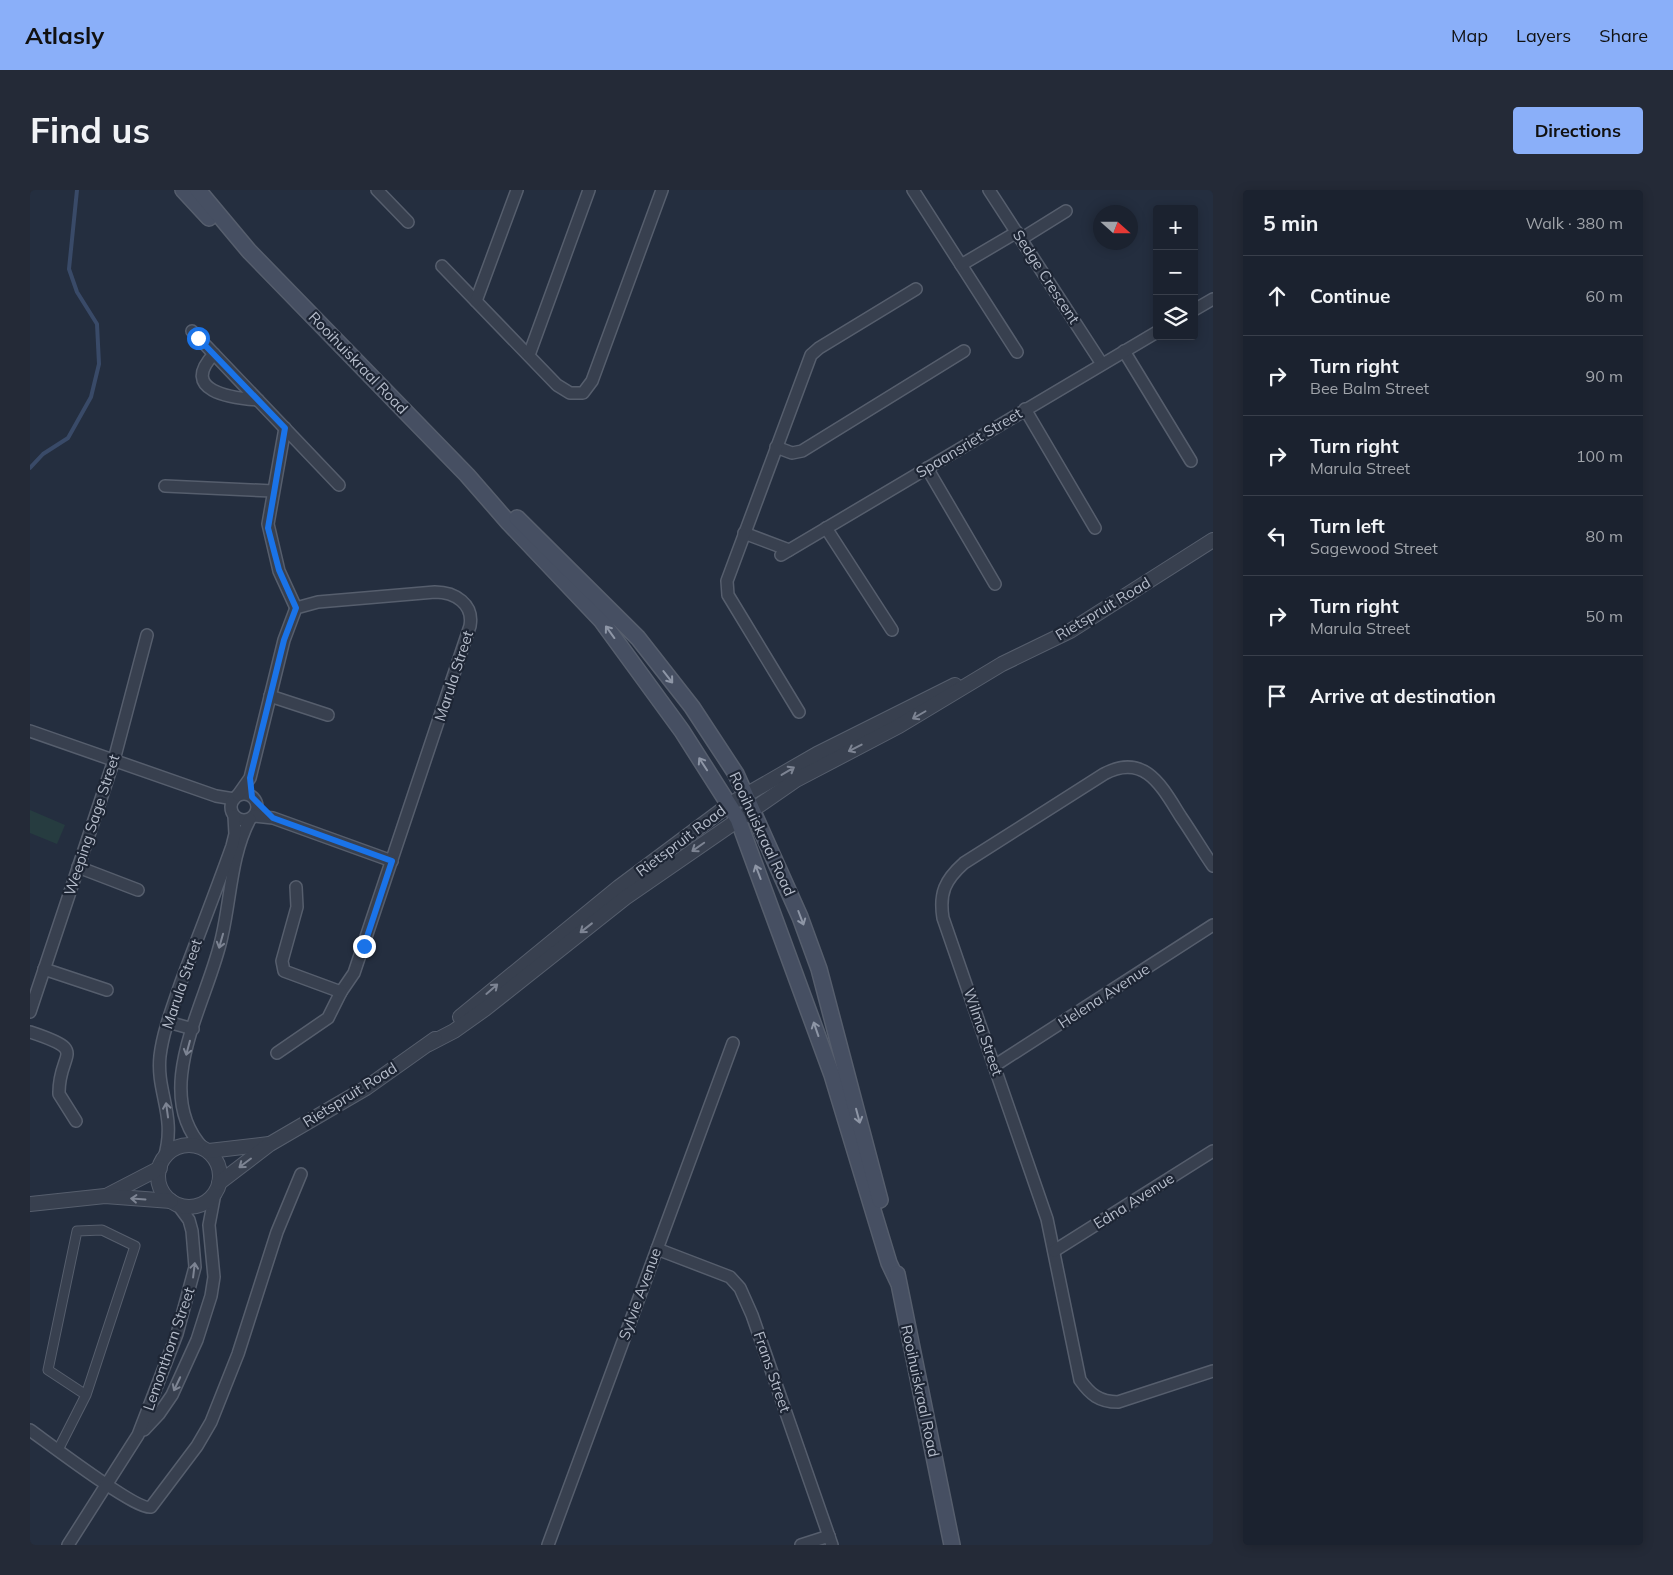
<!DOCTYPE html>
<html lang="en">
<head>
<meta charset="utf-8">
<style>
  :root { --surface:#1b222f; --page:#242a37; --text:#f1f3f6; --muted:#a0a4aa; --line:#393f4b; --accent:#8aaff9 }
  body { margin:0; font-family:Mulish,sans-serif; background:var(--page); color:var(--text) }
  .controls { position:absolute; right:15px; top:15px; display:grid; overflow:hidden; border-radius:5px; box-shadow:0 2px 12px #0003 }
  .controls button { width:45px; height:45px; display:grid; place-items:center; padding:0; border:0; border-bottom:1px solid var(--line); background:var(--surface); color:var(--text); font:25px sans-serif }
  .compass { position:absolute; left:1063px; top:15px; width:45px; height:45px; border-radius:50%; background:var(--surface); box-shadow:0 2px 12px #0003; rotate:111deg }
  .stop { position:absolute; width:15px; height:15px; margin:-11px; border:4px solid #1a73e8; border-radius:50%; background:#fff }
  .stop.end { background:#1a73e8; border-color:#fff; box-shadow:0 1px 5px #0008 }
  .list { margin:0; padding:0; list-style:none }
  h2 { display:flex; justify-content:space-between; align-items:center; height:65px; margin:0; padding:0 20px; font-size:21px }
  h2 small { font-size:16px; font-weight:400; color:var(--muted) }
  .list li { display:grid; grid-template-columns:32px 1fr auto; gap:15px; align-items:center; box-sizing:border-box; height:80px; padding:0 20px; border-top:1px solid var(--line) }
  .list b { display:block; font-size:19px; white-space:nowrap }
  .list p { margin:0; font-size:16px; white-space:nowrap; color:var(--muted) }
  .list em { font-size:16px; font-style:normal; color:var(--muted) }
  .icon { flex:none; width:28px; height:28px; fill:none; stroke:currentColor; stroke-width:2; stroke-linecap:round; stroke-linejoin:round }
  .map { position:relative; flex:none; width:1183px; height:1355px; overflow:hidden; border-radius:5px }
  header { display:flex; align-items:center; gap:30px; box-sizing:border-box; height:70px; padding:0 25px; background:var(--accent); color:#111 }
  header strong { font-size:24px }
  nav { display:flex; gap:28px; margin-inline-start:auto; font-size:18px }
  .intro { display:flex; align-items:center; justify-content:space-between; box-sizing:border-box; height:120px; padding:0 30px }
  h1 { margin:0; font-size:35px }
  .button { padding:12px 22px; border-radius:5px; background:var(--accent); color:#111; font-size:18px; font-weight:700 }
  main { display:flex; gap:30px; padding:0 30px }
  aside { flex:1; background:var(--surface); border-radius:5px; box-shadow:0 2px 12px #0003 }
  .map>svg:first-child { display:block }
  .green { fill:#263c40 }
  .lines { fill:none; stroke-linecap:round; stroke-linejoin:round }
  .stream { stroke:#394a68; stroke-width:4 }
  .pedestrian-casing { stroke:#565e6d; stroke-width:11 }
  .minor-casing { stroke:#565e6d; stroke-width:14 }
  .tertiary-casing { stroke:#565e6d; stroke-width:16 }
  .secondary-casing { stroke:#565e6d; stroke-width:18 }
  .pedestrian { stroke:#38404f; stroke-width:9 }
  .minor { stroke:#38404f; stroke-width:11 }
  .tertiary { stroke:#38404f; stroke-width:14 }
  .secondary { stroke:#464f62; stroke-width:15 }
  .oneway { stroke:#8e96a6 }
  .oneway2 { stroke:#7d8493 }
  .route { stroke:#1a73e8; stroke-width:6 }
  .labels { text-anchor:middle; stroke-width:4.5; stroke-linejoin:round; paint-order:stroke }
  .street-label { font-size:15px; fill:#b5bcca; stroke:#1d2534 }
</style>
</head>
<body>
<header>
<strong>Atlasly</strong>
<nav><a>Map</a><a>Layers</a><a>Share</a></nav>
</header>
<div class="intro"><h1>Find us</h1><a class="button">Directions</a></div>
<main>
<div class="map">
<svg width="1183" height="1355" viewBox="0 0 1183 1355">
  <rect width="100%" height="100%" fill="#242e3f"/>
  <!-- green -->
  <path class="green" d="M 0,620 L 35,635 L 27,654 L 0,643 Z"/>
  <g class="lines">
    <!-- stream -->
    <path class="stream" d="M 0,278 L 13,264 L 38,248 L 61,207 L 69,174 L 67,134 L 47,102 L 39,79 L 47,0"/>
    <defs>
      <path id="pedestrian" d="M 28,1260 L 56,1205 L 105,1056 L 72,1040 L 47,1041 L 18,1180 L 56,1205"/>
      <g id="minor">
        <path d="M 347,0 L 378,32"/>
        <path d="M 883,0 L 987,162"/>
        <path d="M 959,0 L 1072,174"/>
        <path d="M 991,49 L 1036,21"/>
        <path d="M 931,75 L 987,42"/>
        <path d="M 412,76 L 527,195 L 540,203 L 553,203 L 562,191 L 632,0"/>
        <path d="M 446,111 L 487,0"/>
        <path d="M 1164,120 L 1183,109"/>
        <path d="M 162,141 L 309,295"/>
        <path d="M 1094,161 L 1161,271"/>
        <path d="M 184,164 C 149,201 201,208 228,210"/>
        <path d="M 499,165 L 559,0"/>
        <path d="M 995,219 L 1065,338"/>
        <path d="M 255,238 L 238,334 L 249,381 L 266,418"/>
        <path d="M 746,257 L 762,263 L 772,261 L 934,161"/>
        <path d="M 897,278 L 965,394"/>
        <path d="M 135,296 L 243,301"/>
        <path d="M 796,338 L 862,440"/>
        <path d="M 714,343 L 759,360"/>
        <path d="M 751,365 L 1127,142"/>
        <path d="M 240,506 L 298,525"/>
        <path d="M 769,522 L 698,405 L 697,391 L 781,165 L 789,158 L 886,99"/>
        <path d="M 0,541 L 186,606 L 204,609"/>
        <circle cx="214" cy="617" r="13"/>
        <path d="M 208,605 L 220,588 L 254,450 L 266,418 L 288,412 L 405,402 C 425,402 444,414 440,436 L 324,783 L 311,802 L 298,828 L 247,863"/>
        <path d="M 224,626 L 243,628 L 362,671"/>
        <path d="M 1183,676 C 1172,660 1162,643 1151,627 C 1132,597 1115,562 1074,584 L 934,673 C 915,690 909,703 913,728 L 1017,1029 L 1050,1190 C 1060,1204 1069,1212 1088,1212 L 1183,1181"/>
        <path d="M 48,677 L 108,700"/>
        <path d="M 266,697 L 267,717 L 252,771 L 254,781 L 311,802"/>
        <path d="M 14,779 L 77,800"/>
        <path d="M 0,822 L 84,570 L 117,445"/>
        <path d="M 138,832 L 163,839"/>
        <path d="M 0,842 C 61,862 28,861 29,904 L 46,931"/>
        <path d="M 964,876 L 1183,735"/>
        <path d="M 173,958 C 119,900 179,810 192,746 C 201,707 201,665 220,629"/>
        <path d="M 134,968 C 147,926 126,903 130,866 C 133,841 143,816 151,792 C 168,747 186,701 202,656 L 205,644 L 204,626"/>
        <path d="M 627,1059 L 700,1087 L 710,1098 L 722,1125 L 802,1355"/>
        <path d="M 1024,1061 L 1183,961"/>
        <path d="M 0,1240 C 17,1252 107,1321 121,1317 L 167,1256 L 181,1232 L 208,1164 L 247,1042 L 271,984"/>
        <path d="M 114,1240 L 129,1224 L 142,1205 L 167,1150 L 181,1106 L 184,1087 L 179,1035 L 185,1003"/>
        <path d="M 38,1355 L 108,1245 L 147,1144 L 165,1077 L 162,1041 L 159,1030 L 148,1015"/>
        <path d="M 518,1355 L 703,853"/>
        <path d="M 771,1355 L 799,1346"/>
      </g>
      <g id="tertiary">
        <path d="M 430,827 L 589,697 L 700,614 L 787,564 L 925,495"/>
        <path d="M 399,854 L 424,841 L 455,819 L 595,708 L 766,590 L 869,536 L 972,474 L 1040,441 L 1183,350"/>
        <circle cx="159" cy="986" r="31"/>
        <path d="M 179,961 L 239,954"/>
        <path d="M 189,993 L 240,954 L 336,898 L 405,849"/>
        <path d="M 76,1006 L 130,978"/>
        <path d="M 0,1014 L 75,1006 L 141,1011"/>
      </g>
      <g id="secondary">
        <path d="M 153,0 L 179,28"/>
        <path d="M 168,0 L 219,61 L 437,285 L 478,332 L 571,430 L 652,541 L 708,629 L 802,885 L 859,1073 L 868,1092"/>
        <path d="M 487,328 L 608,448 L 662,517 L 706,584 L 770,727 L 789,779 L 850,1010"/>
        <path d="M 867,1084 L 922,1355"/>
      </g>
    </defs>
    <!-- pedestrian casing -->
    <use href="#pedestrian" class="pedestrian-casing"/>
    <!-- minor casing -->
    <use href="#minor" class="minor-casing"/>
    <!-- tertiary casing -->
    <use href="#tertiary" class="tertiary-casing"/>
    <!-- secondary casing -->
    <use href="#secondary" class="secondary-casing"/>
    <!-- pedestrian -->
    <use href="#pedestrian" class="pedestrian"/>
    <!-- minor -->
    <use href="#minor" class="minor"/>
    <!-- tertiary -->
    <use href="#tertiary" class="tertiary"/>
    <!-- secondary -->
    <use href="#secondary" class="secondary"/>
  </g>
  <!-- one-way arrows -->
  <defs><path id="oneway-shaft" d="M-6 0H5M1.5-3L5.5 0L1.5 3" fill="none" stroke-width="1.6" stroke-linecap="round" stroke-linejoin="round" transform="scale(1.25)"/></defs>
  <g class="oneway">
    <use href="#oneway-shaft" transform="translate(580 442) rotate(-126)"/>
    <use href="#oneway-shaft" transform="translate(638 487) rotate(52)"/>
    <use href="#oneway-shaft" transform="translate(673 574) rotate(-123)"/>
    <use href="#oneway-shaft" transform="translate(728 682) rotate(-111)"/>
    <use href="#oneway-shaft" transform="translate(771 728) rotate(69)"/>
    <use href="#oneway-shaft" transform="translate(786 839) rotate(-109)"/>
    <use href="#oneway-shaft" transform="translate(828 926) rotate(75)"/>
  </g>
  <g class="oneway2">
    <use href="#oneway-shaft" transform="translate(889 525) rotate(150)"/>
    <use href="#oneway-shaft" transform="translate(825 558) rotate(153)"/>
    <use href="#oneway-shaft" transform="translate(758 581) rotate(-31)"/>
    <use href="#oneway-shaft" transform="translate(668 657) rotate(145)"/>
    <use href="#oneway-shaft" transform="translate(556 738) rotate(142)"/>
    <use href="#oneway-shaft" transform="translate(191 751) rotate(106)"/>
    <use href="#oneway-shaft" transform="translate(462 799) rotate(-41)"/>
    <use href="#oneway-shaft" transform="translate(158 858) rotate(105)"/>
    <use href="#oneway-shaft" transform="translate(137 920) rotate(-98)"/>
    <use href="#oneway-shaft" transform="translate(215 973) rotate(143)"/>
    <use href="#oneway-shaft" transform="translate(108 1009) rotate(-176)"/>
    <use href="#oneway-shaft" transform="translate(164 1080) rotate(-83)"/>
    <use href="#oneway-shaft" transform="translate(147 1194) rotate(115)"/>
  </g>
  <g class="lines">
    <!-- route -->
    <path class="route" d="M 168,148 L 255,238 L 238,338 L 249,380 L 266,418 L 254,450 L 220,588 L 222,607 L 243,628 L 362,671 L 334,756"/>
  </g>
  <g class="labels">
    <!-- street labels -->
    <g class="street-label">
      <text transform="translate(1016 87) rotate(57)" y="5">Sedge Crescent</text>
      <text transform="translate(328 173) rotate(46)" y="5">Rooihuiskraal Road</text>
      <text transform="translate(939 253) rotate(-31)" y="5">Spaansriet Street</text>
      <text transform="translate(1073 419) rotate(-31)" y="5">Rietspruit Road</text>
      <text transform="translate(424 486) rotate(-72)" y="5">Marula Street</text>
      <text transform="translate(62 635) rotate(-72)" y="5">Weeping Sage Street</text>
      <text transform="translate(732 644) rotate(65)" y="5">Rooihuiskraal Road</text>
      <text transform="translate(651 651) rotate(-37)" y="5">Rietspruit Road</text>
      <text transform="translate(152 794) rotate(-71)" y="5">Marula Street</text>
      <text transform="translate(1074 806) rotate(-33)" y="5">Helena Avenue</text>
      <text transform="translate(953 842) rotate(71)" y="5">Wilma Street</text>
      <text transform="translate(320 905) rotate(-32)" y="5">Rietspruit Road</text>
      <text transform="translate(1104 1011) rotate(-32)" y="5">Edna Avenue</text>
      <text transform="translate(610 1104) rotate(-70)" y="5">Sylvie Avenue</text>
      <text transform="translate(139 1159) rotate(-71)" y="5">Lemonthorn Street</text>
      <text transform="translate(742 1182) rotate(71)" y="5">Frans Street</text>
      <text transform="translate(890 1201) rotate(78)" y="5">Rooihuiskraal Road</text>
    </g>
  </g>
</svg>
<div class="controls">
<button>+</button>
<button>−</button>
<button><svg class="icon" aria-label="layers" viewBox="0 0 24 24"><path d="M12 4l9 5-9 5-9-5zM3 14l9 5 9-5"/></svg></button>
</div>
<svg class="compass" viewBox="-18 -18 36 36"><path d="M0-13l5 13h-10z" fill="#e53935"/><path d="M0 13l5-13h-10z" fill="#a0a4aa"/></svg>
<div class="stop" style="left:168px;top:148px"></div>
<div class="stop end" style="left:334px;top:756px"></div>
</div>
<aside>
<h2>5 min<small>Walk · 380 m</small></h2>
<ul class="list">
<li><svg class="icon" aria-label="ahead" viewBox="0 0 24 24"><path d="M12 20V5M6 11l6-6 6 6"/></svg><div><b>Continue</b></div><em>60 m</em></li>
<li><svg class="icon" aria-label="right" viewBox="0 0 24 24"><path d="M7 20v-9h11M14 6l5 5-5 5"/></svg><div><b>Turn right</b><p>Bee Balm Street</p></div><em>90 m</em></li>
<li><svg class="icon" aria-label="right" viewBox="0 0 24 24"><path d="M7 20v-9h11M14 6l5 5-5 5"/></svg><div><b>Turn right</b><p>Marula Street</p></div><em>100 m</em></li>
<li><svg class="icon" aria-label="left" viewBox="0 0 24 24"><path d="M17 20v-9H6M10 6l-5 5 5 5"/></svg><div><b>Turn left</b><p>Sagewood Street</p></div><em>80 m</em></li>
<li><svg class="icon" aria-label="right" viewBox="0 0 24 24"><path d="M7 20v-9h11M14 6l5 5-5 5"/></svg><div><b>Turn right</b><p>Marula Street</p></div><em>50 m</em></li>
<li><svg class="icon" aria-label="arrive" viewBox="0 0 24 24"><path d="M6 21V4h12l-3 4 3 4H6"/></svg><div><b>Arrive at destination</b></div></li>
</ul>
</aside>
</main>
</body>
</html>
